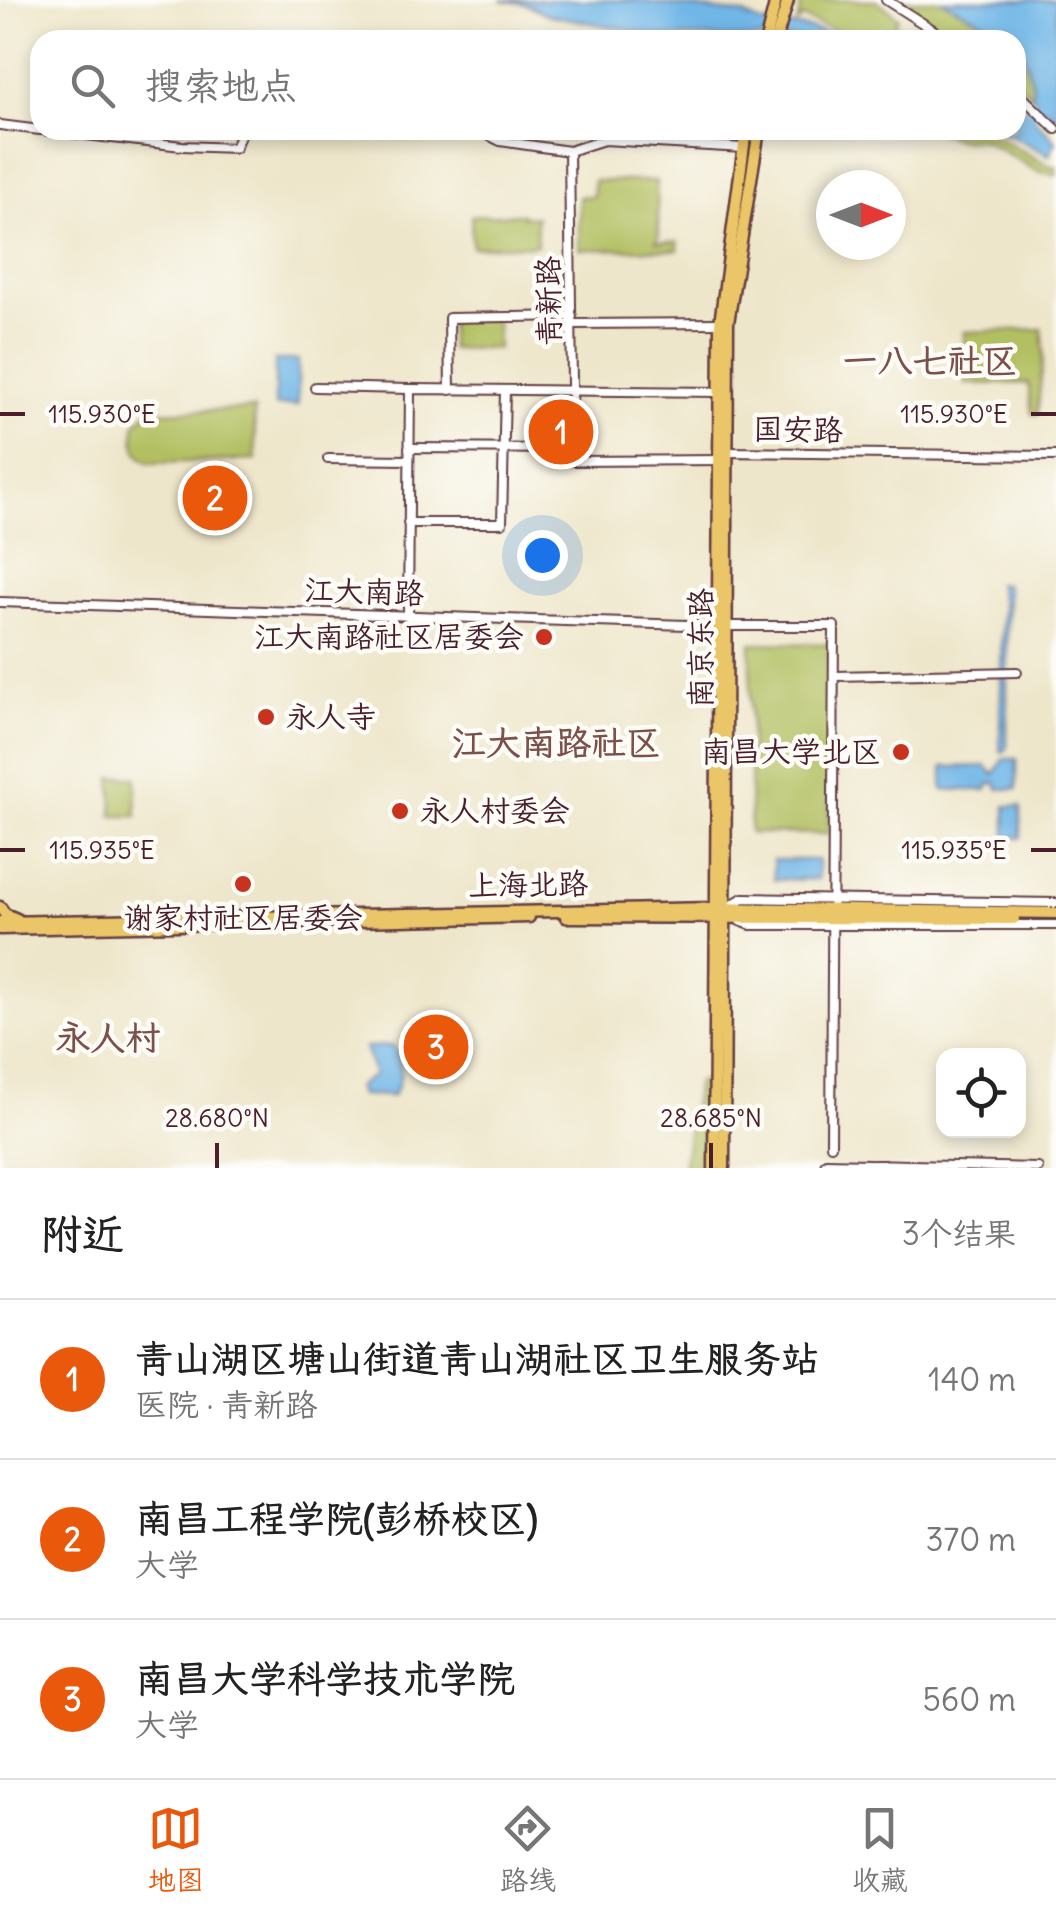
<!DOCTYPE html>
<html lang="zh">
<head>
<meta charset="utf-8">
<style>
  :root { --surface:#fff; --page:#f2f2f2; --text:#222; --muted:#767676; --line:#e0e0e0; --accent:#ea580c }
  body { margin:0; font-family:Delius,"LXGW WenKai TC",sans-serif; background:var(--page); color:var(--text) }
  .controls { position:absolute; right:30px; bottom:30px; display:grid; overflow:hidden; border-radius:20px; box-shadow:0 5px 15px #0003 }
  .controls button { width:90px; height:90px; display:grid; place-items:center; padding:0; border:0; border-bottom:2px solid var(--line); background:var(--surface); color:var(--text); font:50px sans-serif }
  .compass { position:absolute; left:816px; top:170px; width:90px; height:90px; border-radius:50%; background:var(--surface); box-shadow:0 5px 15px #0003; rotate:90deg }
  .you { position:absolute; left:542px; top:555px; width:35px; height:35px; margin:-25px; border:8px solid #fff; border-radius:50%; background:#1a73e8; box-shadow:0 0 0 15px #1a73e833 }
  .badge { display:grid; place-items:center; width:65px; height:65px; border-radius:50%; background:var(--accent); color:#fff; font-size:32px; font-weight:700 }
  .pin { position:absolute; translate:-50% -50%; border:5px solid #fff; box-shadow:0 2px 10px #0006 }
  .list { margin:0; padding:0; list-style:none }
  h2 { display:flex; justify-content:space-between; align-items:center; height:130px; margin:0; padding:0 40px; font-size:42px }
  h2 small { font-size:32px; font-weight:400; color:var(--muted) }
  .list li { display:grid; grid-template-columns:65px 1fr auto; gap:30px; align-items:center; box-sizing:border-box; height:160px; padding:0 40px; border-top:2px solid var(--line) }
  .list b { display:block; font-size:38px; white-space:nowrap }
  .list p { margin:0; font-size:32px; white-space:nowrap; color:var(--muted) }
  .list em { font-size:32px; font-style:normal; color:var(--muted) }
  .icon { flex:none; width:55px; height:55px; fill:none; stroke:currentColor; stroke-width:2; stroke-linecap:round; stroke-linejoin:round }
  .map { position:relative; flex:none; width:1056px; height:1168px; overflow:hidden }
  .search { position:absolute; background:var(--surface); box-shadow:0 5px 15px #0003; left:30px; right:30px; top:30px; height:110px; display:flex; align-items:center; gap:25px; box-sizing:border-box; padding:0 35px; border-radius:30px; color:var(--muted); font-size:38px }
  .sheet { height:610px; background:var(--surface) }
  nav { display:flex; justify-content:space-around; align-items:center; box-sizing:border-box; height:140px; border-top:2px solid var(--line); background:var(--surface); font-size:28px; color:var(--muted) }
  nav a { display:grid; justify-items:center; gap:5px }
  nav .on { color:var(--accent) }
  .map>svg:first-child { display:block }
  .green { fill:#b2c062; stroke:#7e7046; stroke-width:2.5 }
  .water { fill:#70b6e7; stroke:#5d6a89; stroke-width:2.5 }
  .lines { fill:none; stroke-linecap:round; stroke-linejoin:round }
  .river { stroke:#70b6e7; stroke-width:11 }
  .minor-casing { stroke:#633d43; stroke-width:12 }
  .major-casing { stroke:#633d43; stroke-width:15 }
  .minor { stroke:#fff; stroke-width:8 }
  .major { stroke:#ebc669; stroke-width:10 }
  .ticks { fill:none; stroke:#4a1f2b; stroke-width:4 }
  .poi-dot { fill:#c8321e; stroke:#fdfcf7; stroke-width:4 }
  .labels { text-anchor:middle; stroke-width:9; stroke-linejoin:round; paint-order:stroke }
  .street-label { font-size:30px; fill:#4a1f2b; stroke:#fdfcf7 }
  .poi-label { font-size:30px; fill:#4a1f2b; stroke:#fdfcf7; text-anchor:end }
  .quarter-label { font-size:35px; font-weight:bold; fill:#7d514a; stroke:#fdfcf7 }
  .ticks-label { font-size:25px; text-anchor:middle; fill:#4a1f2b; stroke:#fdfcf7; stroke-width:9; stroke-linejoin:round; paint-order:stroke }
</style>
</head>
<body>
<div class="map">
<svg width="1056" height="1168" viewBox="0 0 1056 1168">
  <rect width="100%" height="100%" fill="#fdfcf7"/>
  <filter id="ink" filterUnits="userSpaceOnUse"><feTurbulence type="fractalNoise" baseFrequency=".01" numOctaves="2"/><feDisplacementMap in="SourceGraphic" scale="20" xChannelSelector="R" yChannelSelector="G"/><feConvolveMatrix kernelMatrix="1 2 1 2 8 2 1 2 1" color-interpolation-filters="sRGB"/></filter>
  <filter id="wash" filterUnits="userSpaceOnUse"><feTurbulence type="fractalNoise" baseFrequency=".0048" numOctaves="4" result="noise"/><feDisplacementMap in="SourceGraphic" scale="40" xChannelSelector="R" yChannelSelector="G"/><feGaussianBlur stdDeviation="2.25" result="paint"/><feColorMatrix in="noise" values="0 0 0 0 0 0 0 0 0 0 0 0 0 0 0 0 0 1.4 0 .05"/><feComposite in="paint" operator="in"/></filter>
  <g filter="url(#wash)">
    <rect width="100%" height="100%" fill="#eee6ca"/>
    <!-- green -->
    <g class="green">
      <path d="M 802,0 L 876,0 L 898,17 L 890,40 L 860,40 L 802,18 L 797,23 Z"/>
      <path d="M 897,0 L 941,0 L 1019,40 L 1033,85 L 1031,95 L 1016,82 L 1016,40 L 961,40 Z"/>
      <path d="M 932,130 L 985,130 L 1050,166 L 1056,166 L 1056,176 L 1037,171 L 982,139 L 961,140 Z"/>
      <path d="M 594,181 L 656,181 L 659,235 L 656,242 L 678,242 L 678,250 L 579,249 L 579,197 L 593,196 Z"/>
      <path d="M 523,214 L 523,217 L 536,216 L 537,245 L 472,247 L 471,216 Z"/>
      <path d="M 496,317 L 497,348 L 450,349 L 449,318 Z"/>
      <path d="M 1042,329 C 1047,358 1038,385 1038,414 L 1032,414 L 1028,383 L 966,384 L 964,332 Z"/>
      <path d="M 254,409 L 256,460 L 150,463 C 134,456 132,438 136,423 L 148,412 Z"/>
      <path d="M 751,643 L 830,644 L 829,834 L 750,833 Z"/>
      <path d="M 112,777 L 136,777 L 137,816 L 113,816 Z"/>
      <path d="M 703,1081 L 704,1168 L 683,1168 L 697,1082 Z"/>
    </g>
    <!-- water -->
    <g class="water">
      <path d="M 500,0 L 633,0 L 742,14 L 761,23 L 807,28 L 855,40 L 666,37 L 549,15 L 526,4 Z"/>
      <path d="M 941,0 L 1056,0 L 1056,118 L 1031,95 L 1033,85 L 1019,40 Z"/>
      <path d="M 1021,105 L 1056,141 L 1049,155 L 1000,130 L 1016,130 L 1016,106 Z"/>
      <path d="M 275,360 L 298,360 L 298,405 L 275,406 Z"/>
      <path d="M 997,584 L 1005,584 L 1007,589 L 1007,749 L 1003,752 L 1000,750 L 1002,603 Z"/>
      <path d="M 1004,759 L 1017,759 L 1017,789 L 998,789 L 996,783 L 989,784 L 987,790 L 943,790 L 943,767 L 986,766 L 994,775 Z"/>
      <path d="M 1006,806 L 1021,806 L 1021,838 L 1006,837 Z"/>
      <path d="M 773,860 L 818,860 L 818,879 L 774,880 Z"/>
      <path d="M 393,1046 C 404,1061 403,1081 392,1096 L 360,1095 L 357,1087 L 374,1075 L 365,1047 Z"/>
    </g>
    <g class="lines">
      <!-- river -->
      <path class="river" d="M 1016,120 L 1022,122 L 1045,100"/>
    </g>
  </g>
  <g filter="url(#ink)">
    <g class="lines">
      <defs>
        <g id="minor">
          <path d="M 886,0 L 949,40"/>
          <path d="M 1016,91 L 1056,129"/>
          <path d="M 0,125 L 40,130"/>
          <path d="M 42,130 L 182,146 L 235,148 L 242,130"/>
          <path d="M 478,130 L 500,141 L 569,151 L 604,140 L 744,148"/>
          <path d="M 569,151 L 573,461 L 724,460"/>
          <path d="M 572,324 L 720,323"/>
          <path d="M 315,387 L 410,389"/>
          <path d="M 450,390 L 449,318 L 572,316"/>
          <path d="M 409,448 L 573,449"/>
          <path d="M 723,452 L 1056,456"/>
          <path d="M 328,459 L 409,460"/>
          <path d="M 408,523 L 502,523 L 505,390"/>
          <path d="M 0,602 L 717,626 L 834,626 L 831,1145"/>
          <path d="M 408,617 L 410,389 L 719,392"/>
          <path d="M 835,676 L 1017,672"/>
          <path d="M 728,907 L 743,898 L 1056,903"/>
          <path d="M 740,921 L 751,925 L 1056,925"/>
          <path d="M 824,1168 L 826,1163 L 1038,1168"/>
        </g>
        <g id="major">
          <path d="M 766,40 L 776,0"/>
          <path d="M 776,40 L 788,0"/>
          <path d="M 0,907 L 5,914 L 17,919"/>
          <path d="M 566,917 L 1014,919"/>
          <path d="M 0,922 L 714,908 L 1056,913"/>
          <path d="M 0,929 L 529,917"/>
          <path d="M 714,1168 L 720,323 L 746,130"/>
          <path d="M 724,1168 L 728,323 L 759,130"/>
        </g>
      </defs>
      <!-- minor casing -->
      <use href="#minor" class="minor-casing"/>
      <!-- major casing -->
      <use href="#major" class="major-casing"/>
      <!-- minor -->
      <use href="#minor" class="minor"/>
      <!-- major -->
      <use href="#major" class="major"/>
    </g>
  </g>
  <!-- ticks -->
  <path class="ticks" d="M 0,414 L 25,414M 1031,414 L 1056,414M 0,850 L 25,850M 1031,850 L 1056,850M 217,1143 L 217,1168M 711,1143 L 711,1168"/>
  <!-- markers -->
  <g class="poi-dot">
    <circle cx="544" cy="637" r="10"/>
    <circle cx="266" cy="717" r="10"/>
    <circle cx="901" cy="752" r="10"/>
    <circle cx="400" cy="811" r="10"/>
    <circle cx="243" cy="884" r="10"/>
  </g>
  <g class="labels">
    <!-- street labels -->
    <g class="street-label">
      <text transform="translate(549 301) rotate(-91)" y="10">青新路</text>
      <text transform="translate(798 430) rotate(1)" y="10">国安路</text>
      <text transform="translate(364 592) rotate(2)" y="10">江大南路</text>
      <text transform="translate(701 648) rotate(-90)" y="10">南京东路</text>
      <text transform="translate(528 885) rotate(-1)" y="10">上海北路</text>
    </g>
    <!-- poi labels -->
    <g class="poi-label">
      <text x="524" y="647">江大南路社区居委会</text>
      <text x="286" y="727" text-anchor="start">永人寺</text>
      <text x="881" y="762">南昌大学北区</text>
      <text x="420" y="821" text-anchor="start">永人村委会</text>
      <text x="243" y="928" text-anchor="middle">谢家村社区居委会</text>
    </g>
    <!-- quarter labels -->
    <g class="quarter-label">
      <text x="930" y="373">一八七社区</text>
      <text x="556" y="755">江大南路社区</text>
      <text x="108" y="1050">永人村</text>
    </g>
  </g>
  <g class="ticks-label">
    <text x="954" y="423">115.930°E</text>
    <text x="102" y="423">115.930°E</text>
    <text x="954" y="859">115.935°E</text>
    <text x="102" y="859">115.935°E</text>
    <text x="217" y="1127">28.680°N</text>
    <text x="711" y="1127">28.685°N</text>
  </g>
</svg>
<div class="controls">
<button><svg class="icon" aria-label="locate" viewBox="0 0 24 24"><circle cx="12" cy="12" r="6"/><path d="M12 2v4M12 18v4M2 12h4M18 12h4"/></svg></button>
</div>
<svg class="compass" viewBox="-18 -18 36 36"><path d="M0-13l5 13h-10z" fill="#e53935"/><path d="M0 13l5-13h-10z" fill="#767676"/></svg>
<div class="you"></div>
<div class="pin badge" style="left:561px;top:432px">1</div>
<div class="pin badge" style="left:215px;top:498px">2</div>
<div class="pin badge" style="left:436px;top:1047px">3</div>
<div class="search"><svg class="icon" aria-label="search" viewBox="0 0 24 24"><circle cx="10" cy="10" r="6"/><path d="M15 15l6 6"/></svg>搜索地点</div>
</div>
<section class="sheet">
<h2>附近<small>3个结果</small></h2>
<ul class="list">
<li><span class="badge">1</span><div><b>青山湖区塘山街道青山湖社区卫生服务站</b><p>医院 · 青新路</p></div><em>140 m</em></li>
<li><span class="badge">2</span><div><b>南昌工程学院(彭桥校区)</b><p>大学</p></div><em>370 m</em></li>
<li><span class="badge">3</span><div><b>南昌大学科学技术学院</b><p>大学</p></div><em>560 m</em></li>
</ul>
</section>
<nav>
<a class="on"><svg class="icon" aria-label="map" viewBox="0 0 24 24"><path d="M3 6l6-2 6 2 6-2v14l-6 2-6-2-6 2zM9 4v14M15 6v14"/></svg>地图</a>
<a><svg class="icon" aria-label="directions" viewBox="0 0 24 24"><path d="M12 3l9 9-9 9-9-9zM9 14v-3h6M13 9l2 2-2 2"/></svg>路线</a>
<a><svg class="icon" aria-label="saved" viewBox="0 0 24 24"><path d="M7 4h10v16l-5-4-5 4z"/></svg>收藏</a>
</nav>
</body>
</html>
